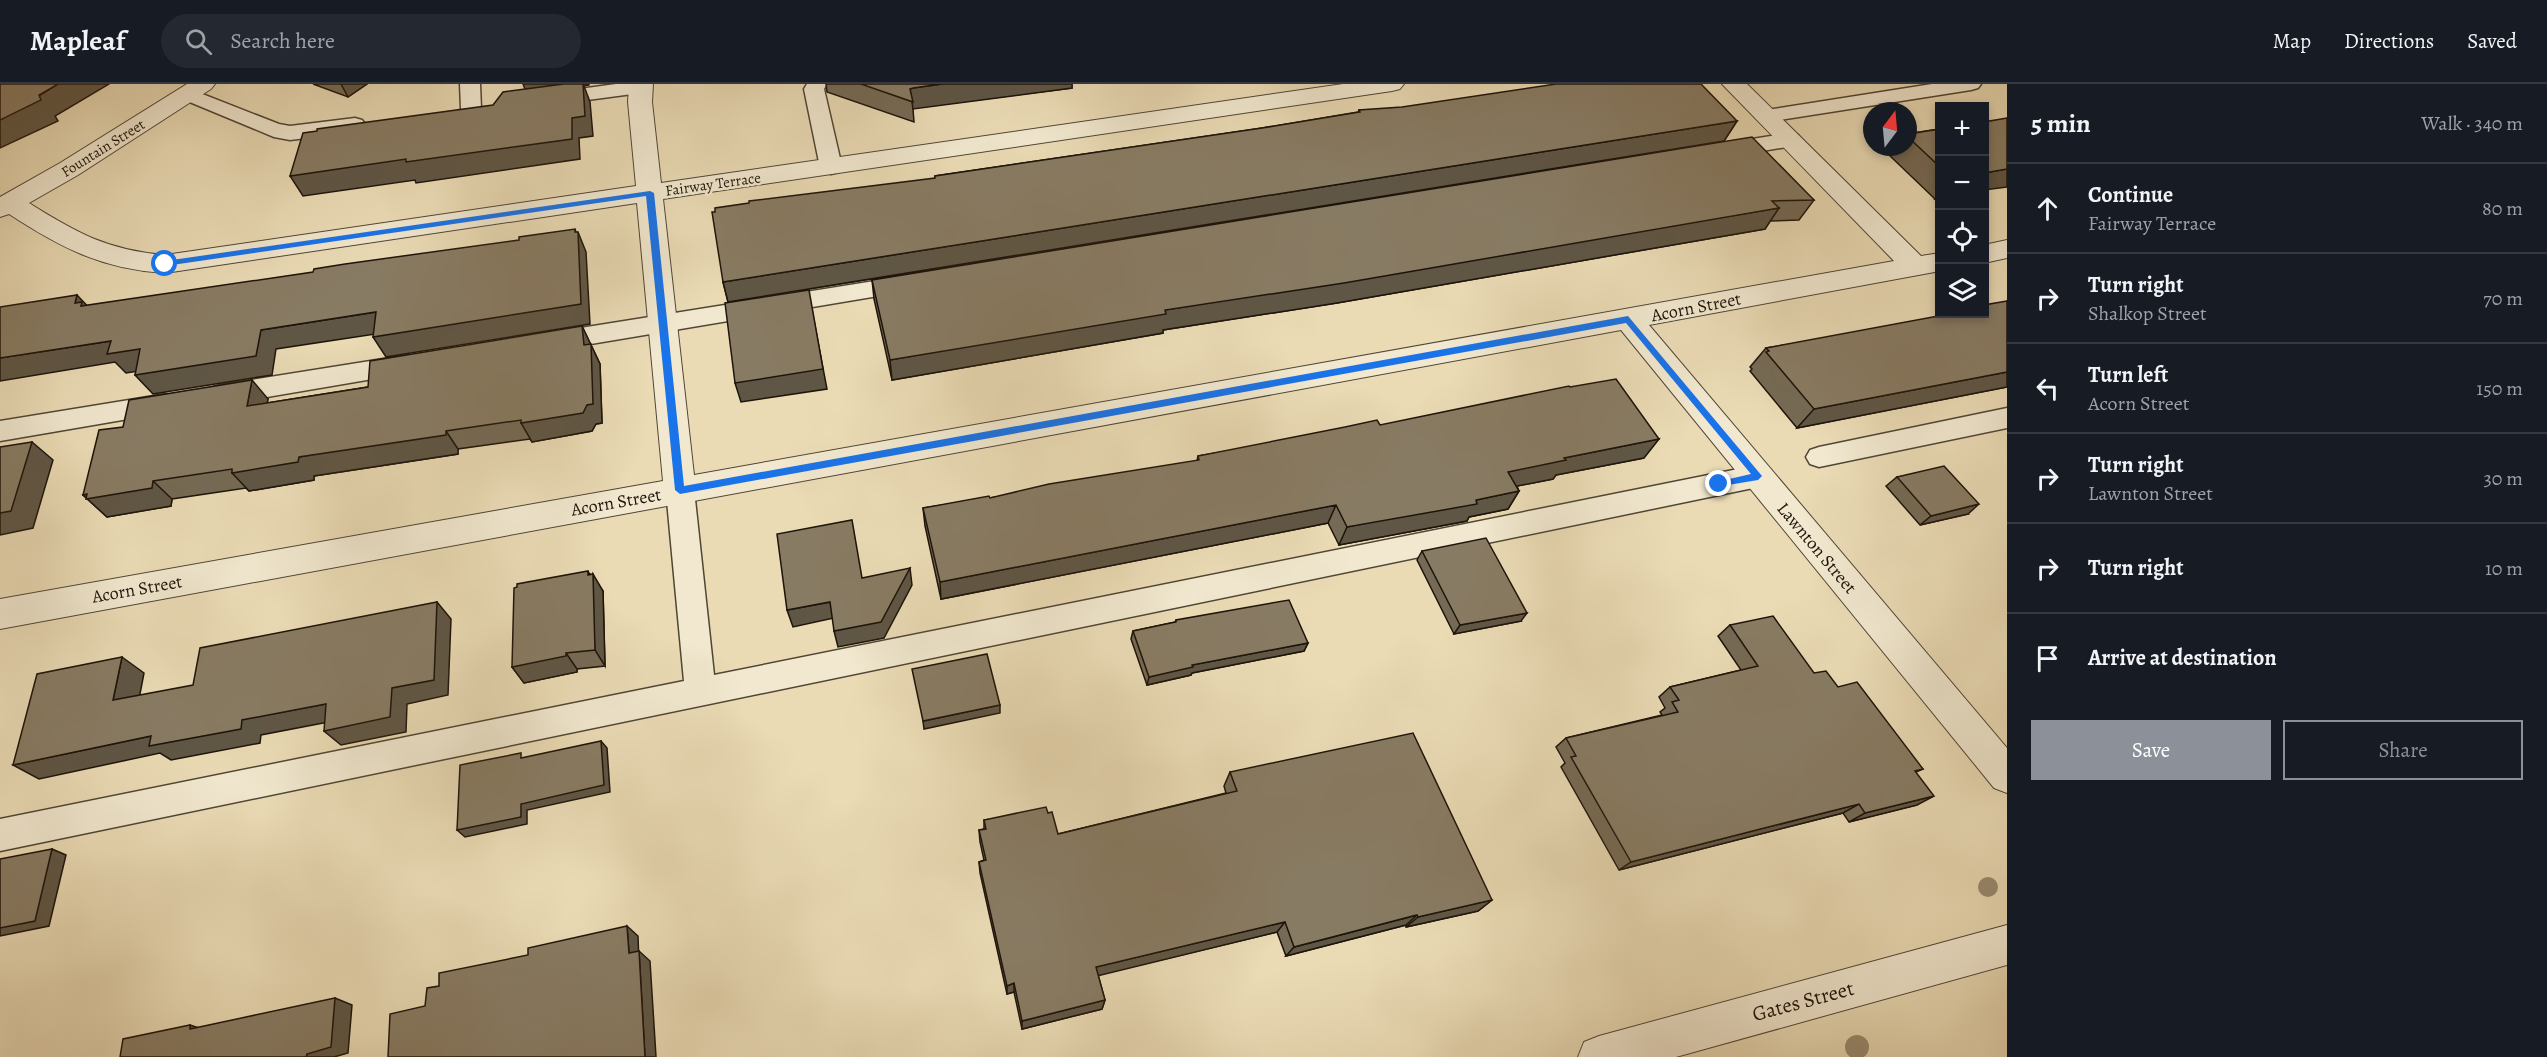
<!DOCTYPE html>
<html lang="en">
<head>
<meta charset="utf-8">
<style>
  :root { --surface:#171b24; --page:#242831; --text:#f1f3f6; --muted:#9ea1a6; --line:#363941; --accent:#8c9099 }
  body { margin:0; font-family:Alegreya,serif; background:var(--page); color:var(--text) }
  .controls { position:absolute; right:18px; top:18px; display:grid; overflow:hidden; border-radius:0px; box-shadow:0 3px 9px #0003 }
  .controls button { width:54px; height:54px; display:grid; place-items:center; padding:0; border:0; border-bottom:2px solid var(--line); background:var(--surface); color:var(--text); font:30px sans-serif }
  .compass { position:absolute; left:1863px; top:18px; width:54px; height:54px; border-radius:50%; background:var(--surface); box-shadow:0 3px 9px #0003; rotate:16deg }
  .stop { position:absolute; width:18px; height:18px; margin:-14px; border:4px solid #1a73e8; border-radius:50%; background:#fff }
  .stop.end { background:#1a73e8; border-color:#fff; box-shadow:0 2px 6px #0008 }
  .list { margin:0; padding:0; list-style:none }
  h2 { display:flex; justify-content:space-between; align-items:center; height:78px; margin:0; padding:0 24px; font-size:26px }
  h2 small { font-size:20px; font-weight:400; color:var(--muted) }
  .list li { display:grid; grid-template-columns:39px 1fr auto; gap:18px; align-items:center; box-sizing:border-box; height:90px; padding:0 24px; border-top:2px solid var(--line) }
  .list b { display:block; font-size:22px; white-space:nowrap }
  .list p { margin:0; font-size:20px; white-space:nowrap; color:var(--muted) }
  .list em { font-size:20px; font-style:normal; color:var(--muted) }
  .actions { display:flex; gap:12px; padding:18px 24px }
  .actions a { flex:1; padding:14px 0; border:2px solid var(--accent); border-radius:0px; text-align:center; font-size:21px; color:var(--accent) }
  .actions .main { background:var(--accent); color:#fff }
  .icon { flex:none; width:33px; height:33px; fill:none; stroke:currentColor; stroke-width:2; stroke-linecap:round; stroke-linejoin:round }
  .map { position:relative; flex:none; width:2007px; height:973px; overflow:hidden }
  header { display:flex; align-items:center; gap:36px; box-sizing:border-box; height:84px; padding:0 30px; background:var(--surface); border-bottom:2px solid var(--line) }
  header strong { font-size:28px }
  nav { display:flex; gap:33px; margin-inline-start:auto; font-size:21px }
  .search { width:420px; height:54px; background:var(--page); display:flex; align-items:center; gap:15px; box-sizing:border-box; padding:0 21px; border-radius:33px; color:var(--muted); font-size:22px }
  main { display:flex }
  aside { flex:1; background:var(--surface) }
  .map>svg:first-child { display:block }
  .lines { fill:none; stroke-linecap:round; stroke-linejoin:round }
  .service-casing { stroke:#504635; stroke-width:3 }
  .minor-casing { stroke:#504635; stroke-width:2 }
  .service { fill:#f1e8cf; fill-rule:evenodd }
  .minor { fill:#f1e8cf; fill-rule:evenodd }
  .tree { fill:#9a8d72 }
  .wall { fill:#756a55; stroke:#1d140a; stroke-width:1.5 }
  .shaded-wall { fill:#5f5645; stroke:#1d140a; stroke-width:1.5 }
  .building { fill:#887b63; stroke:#1d140a; stroke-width:1.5 }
  .route { fill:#1a73e8 }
  .labels { text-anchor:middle; stroke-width:5; stroke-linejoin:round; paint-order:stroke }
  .far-street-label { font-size:15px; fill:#1d140a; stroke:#f1e8cf }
  .street-label { font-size:18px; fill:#1d140a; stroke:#f1e8cf }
  .near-street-label { font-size:21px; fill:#1d140a; stroke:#f1e8cf }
</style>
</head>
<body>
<header>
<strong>Mapleaf</strong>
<div class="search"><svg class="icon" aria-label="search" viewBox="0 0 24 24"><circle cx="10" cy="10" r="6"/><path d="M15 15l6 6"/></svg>Search here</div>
<nav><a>Map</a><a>Directions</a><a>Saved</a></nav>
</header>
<main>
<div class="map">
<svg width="2007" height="973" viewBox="0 0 2007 973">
  <rect width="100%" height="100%" fill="#eadbb5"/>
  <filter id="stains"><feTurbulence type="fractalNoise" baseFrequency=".00333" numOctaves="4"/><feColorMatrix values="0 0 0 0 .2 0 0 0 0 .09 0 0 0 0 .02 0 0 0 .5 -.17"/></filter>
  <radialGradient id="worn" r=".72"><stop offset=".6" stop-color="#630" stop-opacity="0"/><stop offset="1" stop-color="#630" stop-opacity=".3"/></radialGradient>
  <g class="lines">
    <defs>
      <g id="service">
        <path d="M 460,0 L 480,0 L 481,25 L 478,29 L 471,31 L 464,29 L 461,25 Z"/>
        <path d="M 616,0 L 648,0 L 650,3 L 647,7 L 640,9 L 550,21 L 543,19 L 540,15 L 543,11 L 550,9 Z"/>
        <path d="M 807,0 L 827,0 L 824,5 L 842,83 L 839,88 L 831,90 L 823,88 L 820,83 L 804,5 Z"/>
        <path d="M 1932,0 L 1981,0 L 1978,4 L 1971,6 L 1767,38 L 1760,37 L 1757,32 L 1760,27 L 1767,26 Z"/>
        <path d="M 187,4 L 279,40 L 290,42 L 355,34 L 362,36 L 366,41 L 362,46 L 355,48 L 290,56 L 274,53 L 180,14 L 177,10 L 180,6 Z"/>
        <path d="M 1790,49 L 1798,51 L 1801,56 L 1798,61 L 1721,74 L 1713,72 L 1710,67 L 1713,62 L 1721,60 Z"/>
        <path d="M 912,191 L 920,193 L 924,199 L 920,205 L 549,267 L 540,264 L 537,258 L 540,252 L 549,249 Z"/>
        <path d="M 408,271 L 417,273 L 421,280 L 417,287 L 408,289 L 220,321 L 211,318 L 207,311 L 211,304 L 220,301 Z"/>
        <path d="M 166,310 L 175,313 L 179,320 L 175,327 L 0,357 L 0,337 Z"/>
        <path d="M 2007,324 L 2007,344 L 1819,383 L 1810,380 L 1806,373 L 1810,366 L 1819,363 Z"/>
        <path d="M 1758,381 L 1768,384 L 1771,392 L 1768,400 L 1758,403 L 0,767 L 0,735 L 684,597 L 666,406 L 670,398 L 680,395 L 690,398 L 694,406 L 714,591 Z"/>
      </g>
      <g id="minor">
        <path d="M 187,0 L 215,0 L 211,5 L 78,91 L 29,119 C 77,149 107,166 165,171 L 636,102 L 628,18 L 629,0 L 653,0 L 652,18 L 661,99 L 1343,0 L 1404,0 L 1400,5 L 1392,7 L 663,115 L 694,391 L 1894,177 L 1722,0 L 1747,0 L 1921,172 L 1940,169 L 1940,187 L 1649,241 L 2007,664 L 2007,709 L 1994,704 L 1621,246 L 0,545 L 0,515 L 663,397 L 637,119 L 165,189 C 102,185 61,164 9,130 L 0,133 L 0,113 L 60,79 Z"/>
        <path d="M 2007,156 L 2007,174 L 1984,179 L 1984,161 Z"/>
        <path d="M 2007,841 L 2007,881 L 1676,973 L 1578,973 L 1584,958 L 1599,952 Z"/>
      </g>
    </defs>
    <!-- service casing -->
    <use href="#service" class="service-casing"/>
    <!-- minor casing -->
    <use href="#minor" class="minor-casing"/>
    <!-- service -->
    <use href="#service" class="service"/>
    <!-- minor -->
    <use href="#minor" class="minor"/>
  </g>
  <!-- trees -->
  <g class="tree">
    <circle cx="1988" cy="803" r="10"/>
    <circle cx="1857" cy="963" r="12"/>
  </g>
  <!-- wall -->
  <g class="wall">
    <path d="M 313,0 L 367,0 L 348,13 Z"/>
    <path d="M 826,0 L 1072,0 L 1072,4 L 914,24 L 913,25 L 914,38 L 827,8 Z"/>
    <path d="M 1359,26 L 1737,37 L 1724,57 L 1814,116 L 1799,136 L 1770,137 L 1765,145 L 1337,219 L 1163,246 L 1163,249 L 892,296 L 874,215 L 872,196 L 1617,75 L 728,218 L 723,198 L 935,94 L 935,92 L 1262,44 L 1358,28 Z"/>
    <path d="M 1940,45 L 1940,114 L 1935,115 L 1889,71 L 1895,63 L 1908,63 L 1908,50 Z"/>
    <path d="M 2007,217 L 2007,303 L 1797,344 L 1750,287 L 1752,285 L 1750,283 L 1766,264 L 1984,230 Z"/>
    <path d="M 582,242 L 600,280 L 602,339 L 596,340 L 592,347 L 532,358 L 530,355 L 458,365 L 458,370 L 314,392 L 314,396 L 249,407 L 246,404 L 172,415 L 171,422 L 107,433 L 83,411 L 123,343 L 268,315 L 267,319 L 368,303 Z"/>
    <path d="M 1380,341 L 1644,374 L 1556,391 L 1553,395 L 1517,402 L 1519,407 L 1508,425 L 1469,433 L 1467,437 L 1339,461 L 1328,439 L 941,515 L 925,442 L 923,424 L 990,414 L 1197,377 L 1198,372 Z"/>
    <path d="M 1897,393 L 1968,430 L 1920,441 L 1886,402 Z"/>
    <path d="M 1422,467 L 1521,537 L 1454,550 L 1417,476 Z"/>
    <path d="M 590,490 L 603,507 L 605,582 L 577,585 L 577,588 L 524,599 L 512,583 Z"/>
    <path d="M 1176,536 L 1308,559 L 1304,567 L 1192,589 L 1191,591 L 1147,601 L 1131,555 L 1133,547 L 1175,538 Z"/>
    <path d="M 1730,541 L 1838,603 L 1923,685 L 1916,688 L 1917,721 L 1849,738 L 1843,729 L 1619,786 L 1561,683 L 1565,679 L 1556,663 L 1566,654 L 1662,631 L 1660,628 L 1665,624 L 1659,613 L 1670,603 L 1741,586 L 1718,552 Z"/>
    <path d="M 1230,688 L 1492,816 L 1478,827 L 1406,843 L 1406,841 L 1286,872 L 1277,848 L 1098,891 L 1105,916 L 1102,925 L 1022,945 L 1014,908 L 1007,910 L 980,789 L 979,778 L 984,776 L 980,758 L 979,746 L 984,745 L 984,736 L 1048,729 L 1058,750 L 1226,709 L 1224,702 Z"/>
  </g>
  <!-- shaded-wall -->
  <g class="shaded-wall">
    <path d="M 58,0 L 109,0 L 55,32 L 58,37 L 0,64 L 0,36 Z"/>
    <path d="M 341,0 L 367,0 L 348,13 Z"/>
    <path d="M 523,0 L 589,0 L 589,1 L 584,2 L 590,18 L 593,52 L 579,54 L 580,75 L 416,99 L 415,96 L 303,112 L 290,92 L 527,10 Z"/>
    <path d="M 942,0 L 1072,0 L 1072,4 L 913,25 L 910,5 L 913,4 Z"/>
    <path d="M 1737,37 L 1724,57 L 728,218 L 723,198 Z"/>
    <path d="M 2007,85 L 2007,103 L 1984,106 L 1984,89 Z"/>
    <path d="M 1940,109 L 1940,114 L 1935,115 Z"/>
    <path d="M 1779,124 L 1765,145 L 1337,219 L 1163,246 L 1163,249 L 892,296 L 890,276 L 1165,226 Z"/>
    <path d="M 575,145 L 578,154 L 578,148 L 586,168 L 590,240 L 386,273 L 373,253 L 575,148 Z"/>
    <path d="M 77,211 L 96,231 L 75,219 Z"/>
    <path d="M 812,226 L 827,305 L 741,318 L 735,299 Z"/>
    <path d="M 376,228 L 389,248 L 276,265 L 272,291 L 153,310 L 135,291 L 261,246 Z"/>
    <path d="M 582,242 L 600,280 L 602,339 L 596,340 L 592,347 L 532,358 L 521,339 L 587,321 Z"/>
    <path d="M 111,257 L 140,265 L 158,284 L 126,289 L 115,278 L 0,297 L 0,274 Z"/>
    <path d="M 2007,288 L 2007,303 L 1797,344 L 1814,325 Z"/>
    <path d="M 252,296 L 268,315 L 263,341 L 247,322 Z"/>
    <path d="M 446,347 L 458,365 L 458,370 L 314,392 L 314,396 L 249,407 L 232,389 L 299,373 Z"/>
    <path d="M 1659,355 L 1644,374 L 1556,391 L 1553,395 L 1497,406 L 1508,388 L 1564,374 Z"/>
    <path d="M 32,358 L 53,376 L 33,444 L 0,451 L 0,429 Z"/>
    <path d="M 153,397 L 172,415 L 171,422 L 107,433 L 83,411 Z"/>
    <path d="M 1519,407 L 1508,425 L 1469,433 L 1467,437 L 1339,461 L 1347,443 Z"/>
    <path d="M 1979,420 L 1968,430 L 1920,441 L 1931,432 Z"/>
    <path d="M 1336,421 L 1328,439 L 941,515 L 940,498 Z"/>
    <path d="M 910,484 L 912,501 L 884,554 L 838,563 L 834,547 Z"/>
    <path d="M 588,487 L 593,496 L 593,490 L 603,507 L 605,582 L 595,566 Z"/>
    <path d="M 437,518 L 451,535 L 448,611 L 407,620 L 406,648 L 341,661 L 324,647 L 392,604 Z"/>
    <path d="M 830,518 L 834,534 L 793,543 L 787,526 Z"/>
    <path d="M 1527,529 L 1521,537 L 1454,550 L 1460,541 Z"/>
    <path d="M 1308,559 L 1304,567 L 1192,589 L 1191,591 L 1147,601 L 1149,593 L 1192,581 Z"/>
    <path d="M 566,569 L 577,585 L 577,588 L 524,599 L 512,583 Z"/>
    <path d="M 122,573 L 144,589 L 136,631 L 113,616 Z"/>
    <path d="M 326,620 L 344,635 L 261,651 L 260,659 L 171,676 L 160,669 L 39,695 L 13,681 L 151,652 Z"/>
    <path d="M 1000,621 L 1000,629 L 924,645 L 923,637 Z"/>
    <path d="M 601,657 L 607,664 L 610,708 L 527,726 L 527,740 L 465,753 L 457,746 L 521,720 Z"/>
    <path d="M 1934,712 L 1917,721 L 1849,738 L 1865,729 Z"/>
    <path d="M 1859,720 L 1843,729 L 1619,786 L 1631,778 Z"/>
    <path d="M 52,765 L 66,771 L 49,842 L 0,852 L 0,844 Z"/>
    <path d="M 1492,816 L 1478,827 L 1406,843 L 1418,833 Z"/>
    <path d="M 1417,831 L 1406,841 L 1286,872 L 1294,863 Z"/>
    <path d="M 1285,838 L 1277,848 L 1093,893 L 1096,883 Z"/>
    <path d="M 627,842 L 638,852 L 639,879 L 629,869 Z"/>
    <path d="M 639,867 L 650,877 L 656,973 L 645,973 Z"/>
    <path d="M 1014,899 L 1014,908 L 1007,910 L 1007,902 Z"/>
    <path d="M 335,914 L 352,921 L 348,969 L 334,973 L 306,973 L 307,970 Z"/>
    <path d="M 1105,916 L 1102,925 L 1022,945 L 1022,937 Z"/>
    <path d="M 190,941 L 211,948 L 190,945 Z"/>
  </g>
  <!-- building -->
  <g class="building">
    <path d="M 0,0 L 58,0 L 39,11 L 41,16 L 0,36 Z"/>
    <path d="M 564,0 L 583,0 L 585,32 L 572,34 L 572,55 L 406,78 L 406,75 L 290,92 L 303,49 L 317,47 L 317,45 L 493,21 L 503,8 Z"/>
    <path d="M 861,0 L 942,0 L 913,4 L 910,5 L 913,18 Z"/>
    <path d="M 1556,0 L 1701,0 L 1737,37 L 723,198 L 712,128 L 715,128 L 715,124 L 749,119 L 749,117 L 935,94 L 935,92 L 1262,44 L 1360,28 L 1359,26 L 1402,23 Z"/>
    <path d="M 2007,34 L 2007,85 L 1984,89 L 1984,38 Z"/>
    <path d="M 1940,45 L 1940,83 L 1908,53 L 1908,50 Z"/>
    <path d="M 1752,53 L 1814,116 L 1772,117 L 1779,124 L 1344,199 L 1165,226 L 1166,230 L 890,276 L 872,196 Z"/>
    <path d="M 575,145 L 575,148 L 578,148 L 581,220 L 373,253 L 376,228 L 261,246 L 256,272 L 135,291 L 140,265 L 107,270 L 111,257 L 0,274 L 0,223 L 77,211 L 75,219 L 82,218 L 81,222 L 313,188 L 314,185 L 345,180 L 519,156 L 519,153 Z"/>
    <path d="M 809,206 L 823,285 L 735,299 L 725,219 Z"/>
    <path d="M 2007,217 L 2007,288 L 1814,325 L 1766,268 L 1769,267 L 1766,264 L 1949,230 L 1984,230 L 1984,221 Z"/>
    <path d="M 582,242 L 584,261 L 591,260 L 593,320 L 587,321 L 583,329 L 521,339 L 521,336 L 446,347 L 446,351 L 299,373 L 298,378 L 232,389 L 232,385 L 153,397 L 152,404 L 86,415 L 87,410 L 83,411 L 99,346 L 123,343 L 129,316 L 252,296 L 247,322 L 368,303 L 370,277 Z"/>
    <path d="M 1616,295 L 1659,355 L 1564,374 L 1566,376 L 1508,388 L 1519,407 L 1476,416 L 1477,420 L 1347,443 L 1336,421 L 940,498 L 923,424 L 989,412 L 990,414 L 1049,400 L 1199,376 L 1198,372 L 1345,343 L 1377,336 L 1380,341 L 1569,302 L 1570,303 Z"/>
    <path d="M 32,358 L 11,427 L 0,429 L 0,363 Z"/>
    <path d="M 1944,382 L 1979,420 L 1931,432 L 1897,393 Z"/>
    <path d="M 852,436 L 862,494 L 910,484 L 881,538 L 834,547 L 830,518 L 787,526 L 777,450 Z"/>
    <path d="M 1486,454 L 1527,529 L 1460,541 L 1422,467 Z"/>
    <path d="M 588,487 L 588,491 L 593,490 L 595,566 L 566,569 L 566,572 L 512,583 L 514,504 L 517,503 L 517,500 Z"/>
    <path d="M 1289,516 L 1308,559 L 1192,581 L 1193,583 L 1149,593 L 1133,547 L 1176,538 L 1176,536 Z"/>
    <path d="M 437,518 L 434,596 L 392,604 L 390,633 L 324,647 L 326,620 L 242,636 L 241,645 L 149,662 L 151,652 L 13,681 L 37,590 L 122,573 L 113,616 L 193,601 L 200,564 Z"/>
    <path d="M 1773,532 L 1814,589 L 1826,587 L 1838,603 L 1857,598 L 1923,685 L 1915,687 L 1934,712 L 1865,729 L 1859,720 L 1631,778 L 1571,673 L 1576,672 L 1566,654 L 1678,628 L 1672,618 L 1679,616 L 1670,603 L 1758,582 L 1730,541 Z"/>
    <path d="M 987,570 L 1000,621 L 923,637 L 912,585 Z"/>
    <path d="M 1413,649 L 1492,816 L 1418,833 L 1417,831 L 1294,863 L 1285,838 L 1096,883 L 1105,916 L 1022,937 L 1014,899 L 1007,902 L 979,778 L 986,776 L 979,746 L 986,745 L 984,736 L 1046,723 L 1048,729 L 1052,728 L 1058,750 L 1237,707 L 1230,688 Z"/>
    <path d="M 601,657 L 604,701 L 521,720 L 521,733 L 457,746 L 460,681 L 521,669 L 521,674 Z"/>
    <path d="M 52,765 L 35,837 L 0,844 L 0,775 Z"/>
    <path d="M 627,842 L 629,869 L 639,867 L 645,973 L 388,973 L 390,930 L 425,922 L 427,904 L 439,902 L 439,889 L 528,871 L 528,864 Z"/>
    <path d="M 335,914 L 331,963 L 307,970 L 306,973 L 120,973 L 123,955 L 190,941 L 190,945 Z"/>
  </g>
  <!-- route -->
  <path class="route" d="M 650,107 L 654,109 L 684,402 L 1628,232 L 1762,392 L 1758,396 L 1716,403 L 1716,398 L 1751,390 L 1626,239 L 680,410 L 675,406 L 646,112 L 165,182 L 161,180 L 165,177 Z"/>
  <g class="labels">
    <!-- far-street labels -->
    <g class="far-street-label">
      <text transform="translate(103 64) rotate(-32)" y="5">Fountain Street</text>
      <text transform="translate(713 100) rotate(-8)" y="5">Fairway Terrace</text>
    </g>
    <!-- street labels -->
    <g class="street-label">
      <text transform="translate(1696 223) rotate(-11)" y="6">Acorn Street</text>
      <text transform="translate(616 418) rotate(-10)" y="6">Acorn Street</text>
      <text transform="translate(1817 464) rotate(50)" y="6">Lawnton Street</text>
      <text transform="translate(137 505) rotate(-10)" y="6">Acorn Street</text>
    </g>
    <!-- near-street labels -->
    <g class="near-street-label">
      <text transform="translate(1803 917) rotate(-15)" y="7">Gates Street</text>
    </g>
  </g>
  <rect width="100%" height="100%" filter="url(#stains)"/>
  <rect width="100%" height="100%" fill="url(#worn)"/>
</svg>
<div class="controls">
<button>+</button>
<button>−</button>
<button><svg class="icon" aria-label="locate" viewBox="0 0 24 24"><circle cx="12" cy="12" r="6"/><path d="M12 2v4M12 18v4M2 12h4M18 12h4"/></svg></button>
<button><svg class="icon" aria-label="layers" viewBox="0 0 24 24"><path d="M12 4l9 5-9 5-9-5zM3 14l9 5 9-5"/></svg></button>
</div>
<svg class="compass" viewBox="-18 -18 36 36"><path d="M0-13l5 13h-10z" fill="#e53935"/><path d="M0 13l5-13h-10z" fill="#9ea1a6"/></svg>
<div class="stop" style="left:165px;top:180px"></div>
<div class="stop end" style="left:1719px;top:400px"></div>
</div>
<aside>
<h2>5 min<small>Walk · 340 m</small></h2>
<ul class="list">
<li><svg class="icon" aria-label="ahead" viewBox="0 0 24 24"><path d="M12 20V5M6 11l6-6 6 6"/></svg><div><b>Continue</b><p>Fairway Terrace</p></div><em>80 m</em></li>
<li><svg class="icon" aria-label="right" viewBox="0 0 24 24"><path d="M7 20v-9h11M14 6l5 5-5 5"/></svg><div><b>Turn right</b><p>Shalkop Street</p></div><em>70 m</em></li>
<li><svg class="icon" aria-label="left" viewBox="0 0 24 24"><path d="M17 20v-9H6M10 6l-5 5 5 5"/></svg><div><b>Turn left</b><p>Acorn Street</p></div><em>150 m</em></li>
<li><svg class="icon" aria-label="right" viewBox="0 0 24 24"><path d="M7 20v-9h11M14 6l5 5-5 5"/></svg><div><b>Turn right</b><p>Lawnton Street</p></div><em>30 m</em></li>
<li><svg class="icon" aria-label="right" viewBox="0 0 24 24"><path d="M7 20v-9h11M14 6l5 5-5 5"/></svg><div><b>Turn right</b></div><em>10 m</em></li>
<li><svg class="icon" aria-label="arrive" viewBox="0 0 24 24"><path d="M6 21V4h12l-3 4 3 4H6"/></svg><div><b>Arrive at destination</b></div></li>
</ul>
<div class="actions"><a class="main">Save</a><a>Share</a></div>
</aside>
</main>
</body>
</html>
